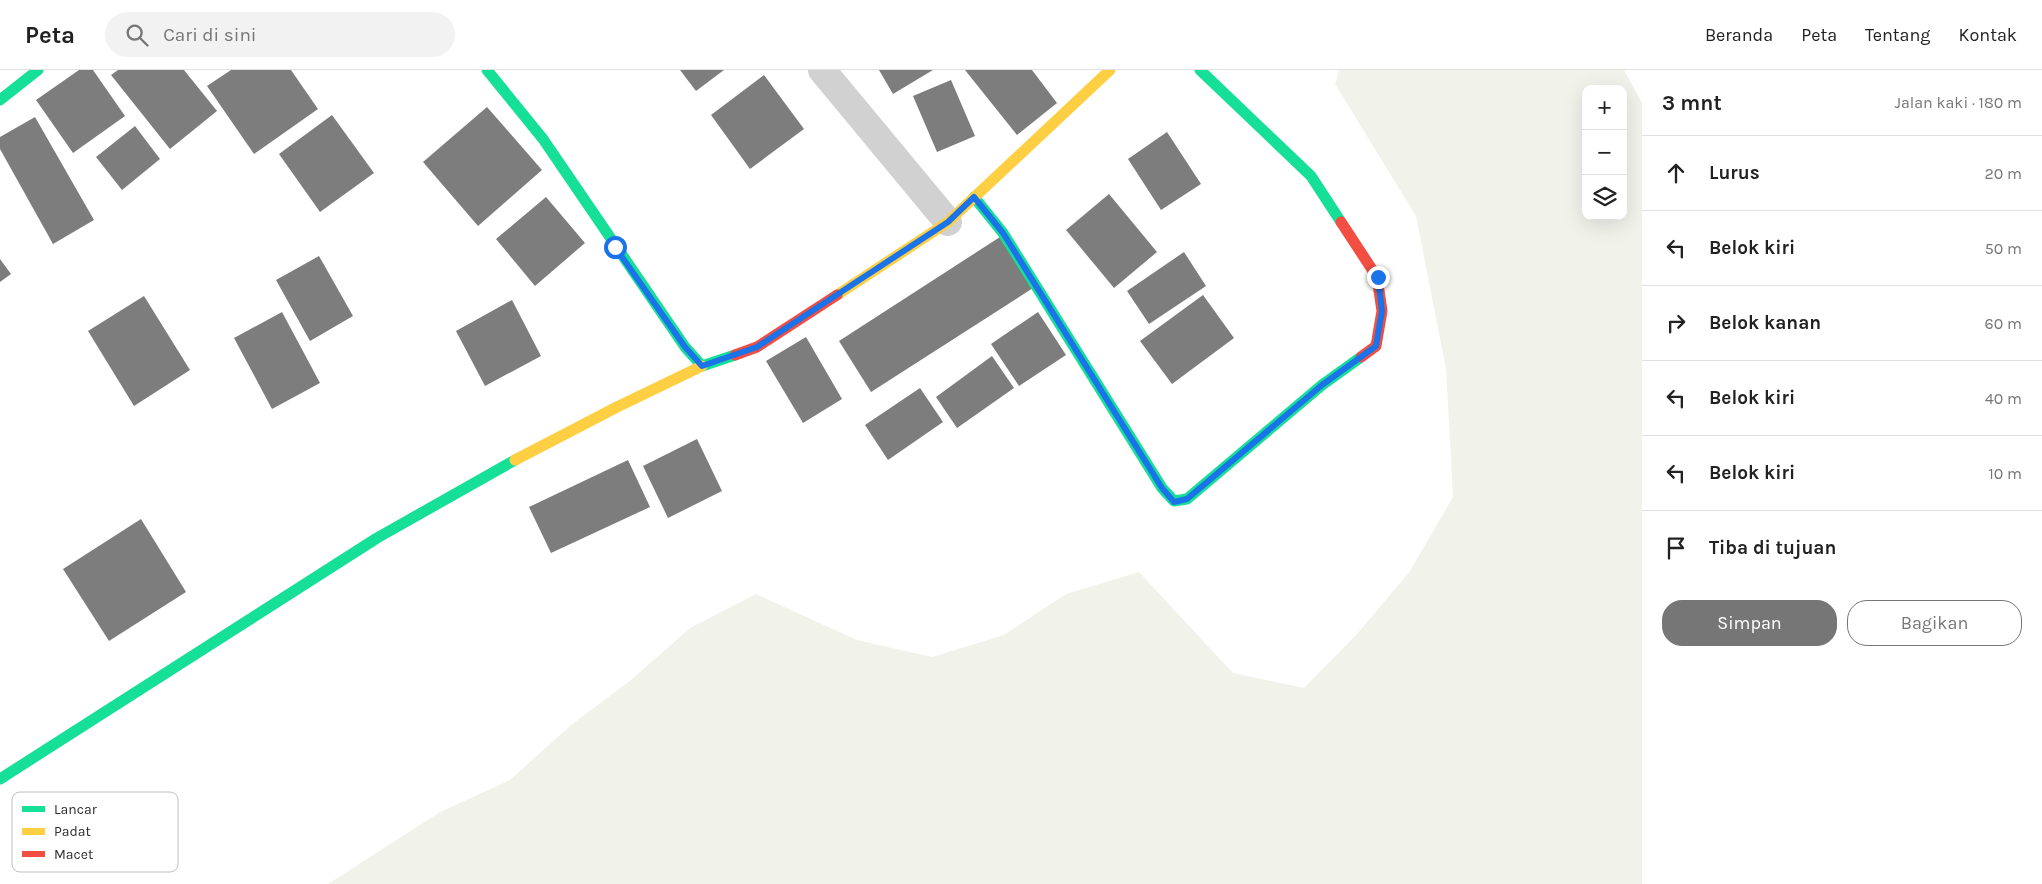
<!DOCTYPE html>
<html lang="id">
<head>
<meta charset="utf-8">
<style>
  :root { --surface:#fff; --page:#f2f2f2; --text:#222; --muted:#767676; --line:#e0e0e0; --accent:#767676 }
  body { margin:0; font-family:Karla,sans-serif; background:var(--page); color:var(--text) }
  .controls { position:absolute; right:15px; top:15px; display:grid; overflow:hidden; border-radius:10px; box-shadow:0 5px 20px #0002 }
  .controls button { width:45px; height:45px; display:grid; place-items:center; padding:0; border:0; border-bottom:1px solid var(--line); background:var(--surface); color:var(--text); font:25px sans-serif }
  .stop { position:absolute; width:15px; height:15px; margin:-11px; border:4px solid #1a73e8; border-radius:50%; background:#fff }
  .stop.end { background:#1a73e8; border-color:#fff; box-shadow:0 1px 5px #0008 }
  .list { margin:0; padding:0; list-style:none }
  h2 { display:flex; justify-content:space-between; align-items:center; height:65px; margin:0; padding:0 20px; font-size:21px }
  h2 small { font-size:16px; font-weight:400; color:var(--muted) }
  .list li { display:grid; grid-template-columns:32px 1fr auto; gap:15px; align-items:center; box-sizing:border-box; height:75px; padding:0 20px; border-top:1px solid var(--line) }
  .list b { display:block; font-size:19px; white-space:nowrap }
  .list em { font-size:16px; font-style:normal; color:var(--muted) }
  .actions { display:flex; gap:10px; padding:15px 20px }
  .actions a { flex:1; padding:11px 0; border:1px solid var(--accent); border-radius:20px; text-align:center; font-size:18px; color:var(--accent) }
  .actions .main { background:var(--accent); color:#fff }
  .icon { flex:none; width:28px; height:28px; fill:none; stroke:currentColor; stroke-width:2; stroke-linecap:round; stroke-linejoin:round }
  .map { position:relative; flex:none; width:1642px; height:814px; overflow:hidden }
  header { display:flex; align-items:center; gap:30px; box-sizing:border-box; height:70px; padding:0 25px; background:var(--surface); border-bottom:1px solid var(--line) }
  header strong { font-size:24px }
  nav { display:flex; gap:28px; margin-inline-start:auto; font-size:18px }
  .search { width:350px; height:45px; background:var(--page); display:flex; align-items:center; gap:12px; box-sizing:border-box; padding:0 18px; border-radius:28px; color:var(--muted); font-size:19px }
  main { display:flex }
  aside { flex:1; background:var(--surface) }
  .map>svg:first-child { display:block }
  .green { fill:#f1f3eb; fill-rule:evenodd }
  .building { fill:#7d7d7d }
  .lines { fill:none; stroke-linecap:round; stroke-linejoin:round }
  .street { stroke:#d1d1d1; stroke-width:28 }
  .fast { stroke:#16e098; stroke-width:11 }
  .slow { stroke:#ffcf43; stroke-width:11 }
  .jam { stroke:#f24e42; stroke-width:11 }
  .route { stroke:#1a73e8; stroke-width:6 }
  .key { fill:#fff; stroke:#c0c0c0; stroke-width:1 }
  .key-label { font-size:14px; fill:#2c2c2c }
</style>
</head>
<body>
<header>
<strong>Peta</strong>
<div class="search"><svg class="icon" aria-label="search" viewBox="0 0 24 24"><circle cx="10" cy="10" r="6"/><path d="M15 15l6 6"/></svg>Cari di sini</div>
<nav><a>Beranda</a><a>Peta</a><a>Tentang</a><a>Kontak</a></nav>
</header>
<main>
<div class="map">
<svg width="1642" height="814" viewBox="0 0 1642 814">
  <rect width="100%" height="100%" fill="#fff"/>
  <!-- green -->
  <path class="green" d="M 1339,0 L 1624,0 L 1642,33 L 1642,814 L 328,814 L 440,742 L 510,710 L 571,655 L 631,610 L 690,558 L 756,524 L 857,570 L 932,587 L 1004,565 L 1066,524 L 1139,502 L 1233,603 L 1304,618 L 1357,564 L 1410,501 L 1453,427 L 1446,299 L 1416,146 L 1335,14 ZM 1586,19 L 1623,19 L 1623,146 L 1586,146 Z"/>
  <!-- building -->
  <g class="building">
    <path d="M 79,0 L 93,0 L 125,46 L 73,83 L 36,30 Z"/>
    <path d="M 118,0 L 184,0 L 217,41 L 170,79 L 111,5 Z"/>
    <path d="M 231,0 L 291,0 L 318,39 L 254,84 L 207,16 Z"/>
    <path d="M 680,0 L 724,0 L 696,21 Z"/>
    <path d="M 879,0 L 933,0 L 893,24 Z"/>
    <path d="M 965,0 L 1032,0 L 1057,33 L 1017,65 Z"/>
    <path d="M 764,5 L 804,59 L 750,99 L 711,45 Z"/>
    <path d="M 951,10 L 975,66 L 937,82 L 913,26 Z"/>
    <path d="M 487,37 L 542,100 L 478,156 L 423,92 Z"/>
    <path d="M 332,45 L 374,103 L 320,142 L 279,84 Z"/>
    <path d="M 35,47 L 94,150 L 53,174 L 0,79 L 0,67 Z"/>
    <path d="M 135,56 L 160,89 L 122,120 L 96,87 Z"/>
    <path d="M 1167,62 L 1201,114 L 1161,140 L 1128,89 Z"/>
    <path d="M 1109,124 L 1157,182 L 1114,218 L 1066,160 Z"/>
    <path d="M 546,127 L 585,173 L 535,216 L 496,169 Z"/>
    <path d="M 1000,167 L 1033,218 L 871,322 L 839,271 Z"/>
    <path d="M 1184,182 L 1206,216 L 1149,254 L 1127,221 Z"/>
    <path d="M 319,186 L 353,246 L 310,271 L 276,210 Z"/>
    <path d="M 0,189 L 11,204 L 0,212 Z"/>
    <path d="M 1203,225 L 1234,268 L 1172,314 L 1140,271 Z"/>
    <path d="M 144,226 L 190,300 L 134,336 L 88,261 Z"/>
    <path d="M 512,230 L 541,286 L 485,316 L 456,261 Z"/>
    <path d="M 282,242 L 320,313 L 272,339 L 234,268 Z"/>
    <path d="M 1038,242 L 1066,285 L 1019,316 L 991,274 Z"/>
    <path d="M 806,267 L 842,329 L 803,353 L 766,291 Z"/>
    <path d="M 992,286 L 1014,318 L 957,358 L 936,327 Z"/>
    <path d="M 920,318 L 943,352 L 888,390 L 865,355 Z"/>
    <path d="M 697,369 L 722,421 L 668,448 L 643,396 Z"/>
    <path d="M 628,390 L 650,437 L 551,483 L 529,437 Z"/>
    <path d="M 141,449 L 186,522 L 109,571 L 63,499 Z"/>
  </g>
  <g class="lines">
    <!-- street -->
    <path class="street" d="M 822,0 L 948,152"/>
    <!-- fast -->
    <g class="fast">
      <path d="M 487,0 L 543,69 L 685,277 L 702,296 L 735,285"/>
      <path d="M 1200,0 L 1311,106 L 1341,152"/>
      <path d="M 0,30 L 38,0"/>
      <path d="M 974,127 L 1003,163 L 1162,418 L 1174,431 L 1187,429 L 1322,315 L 1361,287"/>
      <path d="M 0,709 L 377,468 L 515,390"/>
    </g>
    <!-- slow -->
    <g class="slow">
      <path d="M 837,225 L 948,152 L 1110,0"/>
      <path d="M 515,390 L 617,337 L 702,296"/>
    </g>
    <!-- jam -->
    <g class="jam">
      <path d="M 1341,152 L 1377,207 L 1382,241 L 1376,276 L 1361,287"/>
      <path d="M 735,285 L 757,277 L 837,225"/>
    </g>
  </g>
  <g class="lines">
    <!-- route -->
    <path class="route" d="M 615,177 L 685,277 L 702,296 L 757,277 L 948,152 L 974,127 L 1003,163 L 1162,418 L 1174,432 L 1187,429 L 1322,315 L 1376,276 L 1382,241 L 1378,207"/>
  </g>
  <!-- legend -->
  <rect x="12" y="722" width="166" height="80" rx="8" class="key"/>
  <rect x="22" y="736" width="23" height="6" fill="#16e098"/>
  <rect x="22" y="758" width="23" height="7" fill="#ffcf43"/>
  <rect x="22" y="781" width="23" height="6" fill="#f24e42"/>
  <g class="key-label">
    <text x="54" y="744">Lancar</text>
    <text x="54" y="766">Padat</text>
    <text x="54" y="789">Macet</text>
  </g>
</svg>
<div class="controls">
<button>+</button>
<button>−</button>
<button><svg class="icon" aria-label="layers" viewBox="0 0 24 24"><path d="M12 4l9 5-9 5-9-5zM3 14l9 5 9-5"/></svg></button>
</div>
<div class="stop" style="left:615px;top:177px"></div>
<div class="stop end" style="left:1378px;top:207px"></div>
</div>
<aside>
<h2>3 mnt<small>Jalan kaki · 180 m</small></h2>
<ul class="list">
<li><svg class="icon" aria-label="ahead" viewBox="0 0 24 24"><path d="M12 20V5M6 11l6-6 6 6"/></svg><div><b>Lurus</b></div><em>20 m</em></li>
<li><svg class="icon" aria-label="left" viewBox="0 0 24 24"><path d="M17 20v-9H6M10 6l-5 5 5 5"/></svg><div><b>Belok kiri</b></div><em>50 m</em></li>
<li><svg class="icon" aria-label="right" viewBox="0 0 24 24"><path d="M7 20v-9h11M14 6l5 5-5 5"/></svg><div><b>Belok kanan</b></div><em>60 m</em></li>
<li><svg class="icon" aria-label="left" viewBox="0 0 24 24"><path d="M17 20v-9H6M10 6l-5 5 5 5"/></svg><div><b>Belok kiri</b></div><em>40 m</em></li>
<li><svg class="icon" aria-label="left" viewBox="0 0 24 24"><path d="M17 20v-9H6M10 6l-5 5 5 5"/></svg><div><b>Belok kiri</b></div><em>10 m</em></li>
<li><svg class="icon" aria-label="arrive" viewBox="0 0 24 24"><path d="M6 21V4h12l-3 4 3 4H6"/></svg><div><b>Tiba di tujuan</b></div></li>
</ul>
<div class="actions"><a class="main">Simpan</a><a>Bagikan</a></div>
</aside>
</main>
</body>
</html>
